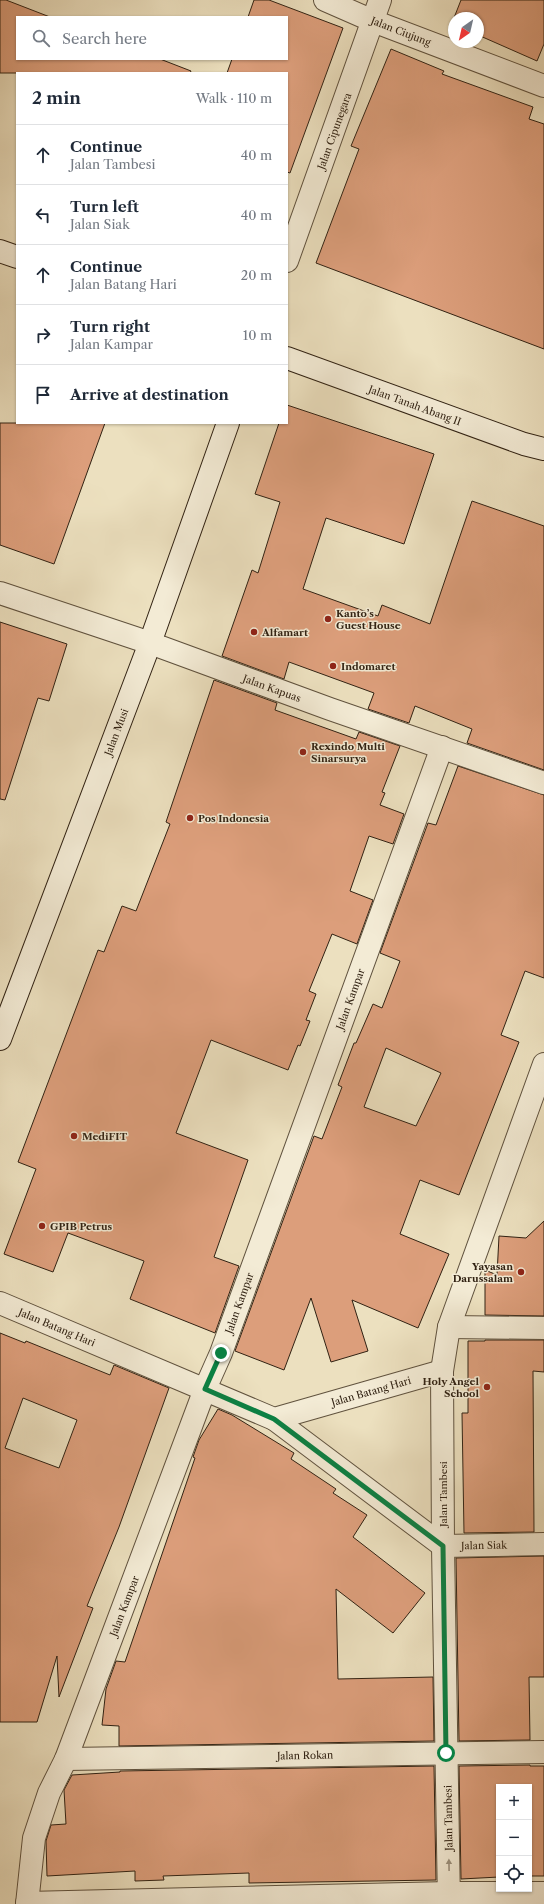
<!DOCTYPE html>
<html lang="en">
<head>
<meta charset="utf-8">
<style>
  :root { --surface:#fff; --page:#f2f2f3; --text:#1f2937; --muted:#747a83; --line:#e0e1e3 }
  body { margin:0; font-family:"Libre Caslon Text",serif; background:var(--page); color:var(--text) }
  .controls { position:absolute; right:12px; bottom:12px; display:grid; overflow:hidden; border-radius:0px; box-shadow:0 1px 3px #0004 }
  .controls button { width:36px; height:36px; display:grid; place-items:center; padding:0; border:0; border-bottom:1px solid var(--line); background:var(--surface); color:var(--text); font:20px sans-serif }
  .compass { position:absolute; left:448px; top:12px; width:36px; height:36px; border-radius:50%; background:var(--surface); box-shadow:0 1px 3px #0004; rotate:214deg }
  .stop { position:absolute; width:12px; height:12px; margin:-9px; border:3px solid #0b8043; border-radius:50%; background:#fff }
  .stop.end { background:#0b8043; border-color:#fff; box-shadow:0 1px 4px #0008 }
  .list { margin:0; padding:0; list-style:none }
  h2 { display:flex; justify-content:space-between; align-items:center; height:52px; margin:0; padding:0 16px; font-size:17px }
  h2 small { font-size:13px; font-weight:400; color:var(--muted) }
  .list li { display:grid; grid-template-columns:26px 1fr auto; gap:12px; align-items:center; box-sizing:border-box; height:60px; padding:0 16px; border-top:1px solid var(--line) }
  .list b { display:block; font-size:15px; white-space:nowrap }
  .list p { margin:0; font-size:13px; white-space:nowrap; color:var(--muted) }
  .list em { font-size:13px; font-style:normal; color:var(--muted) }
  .icon { flex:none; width:22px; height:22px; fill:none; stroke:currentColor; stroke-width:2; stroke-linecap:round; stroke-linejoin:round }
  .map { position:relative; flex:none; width:544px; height:1904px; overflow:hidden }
  .search { position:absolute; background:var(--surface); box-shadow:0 1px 3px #0004; left:16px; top:16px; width:272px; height:44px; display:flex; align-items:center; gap:10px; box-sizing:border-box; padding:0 14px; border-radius:0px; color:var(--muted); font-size:15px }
  .panel { position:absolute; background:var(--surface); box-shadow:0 1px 3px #0004; left:16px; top:72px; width:272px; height:352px; border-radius:0px }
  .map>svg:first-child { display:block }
  .building { fill:#dc9e7b; stroke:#312213; fill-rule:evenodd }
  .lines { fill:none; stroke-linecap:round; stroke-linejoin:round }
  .street-casing { stroke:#60523e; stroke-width:24 }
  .secondary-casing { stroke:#312213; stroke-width:24 }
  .street { stroke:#f3ebd5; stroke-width:22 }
  .secondary { stroke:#f3ebd5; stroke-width:22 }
  .oneway { fill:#9c917e }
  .route { stroke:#0b8043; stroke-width:5 }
  .poi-dot { fill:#8f2418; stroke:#f3ebd5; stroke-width:1.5 }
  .labels { text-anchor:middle; stroke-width:3; stroke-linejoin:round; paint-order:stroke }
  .street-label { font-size:10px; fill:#312213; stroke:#f3ebd5 }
  .poi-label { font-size:10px; font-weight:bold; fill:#312213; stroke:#f3ebd5; text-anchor:start }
</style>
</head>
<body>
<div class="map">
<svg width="544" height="1904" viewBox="0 0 544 1904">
  <rect width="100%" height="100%" fill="#ece0bf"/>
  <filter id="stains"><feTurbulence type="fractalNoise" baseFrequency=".005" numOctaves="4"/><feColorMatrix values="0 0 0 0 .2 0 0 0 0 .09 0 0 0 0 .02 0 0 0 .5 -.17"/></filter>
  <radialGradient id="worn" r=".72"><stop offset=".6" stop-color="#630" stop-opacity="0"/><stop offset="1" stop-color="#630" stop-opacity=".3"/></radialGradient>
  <!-- building -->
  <g class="building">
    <path d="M 0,0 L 6,0 L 50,17 L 17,17 L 17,59 L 160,59 L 191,71 L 190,73 L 0,73 Z"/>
    <path d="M 254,0 L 269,0 L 343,28 L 290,173 L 287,172 L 287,73 L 227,73 L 232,59 L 287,59 L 287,17 L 248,17 Z"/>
    <path d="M 461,0 L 544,0 L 544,44 L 537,61 L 478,35 L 478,18 L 454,18 L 454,24 L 452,23 Z"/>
    <path d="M 391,49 L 444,71 L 442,74 L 533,107 L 529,119 L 544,124 L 544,349 L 316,263 L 359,149 L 351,146 Z"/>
    <path d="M 287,405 L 434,454 L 404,544 L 326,518 L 303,589 L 378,616 L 382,605 L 430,624 L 472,501 L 544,526 L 544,770 L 467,743 L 472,729 L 415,706 L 409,723 L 368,709 L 374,693 L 289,662 L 284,679 L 222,656 L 252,570 L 258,573 L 280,502 L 255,494 L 279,423 L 287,423 Z"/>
    <path d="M 0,423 L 105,423 L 54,564 L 0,545 Z"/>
    <path d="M 0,622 L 67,644 L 49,701 L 38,698 L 5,800 L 0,799 Z"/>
    <path d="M 214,680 L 277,703 L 275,710 L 356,739 L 359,732 L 400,746 L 382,792 L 385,793 L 380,805 L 404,814 L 393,844 L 369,836 L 350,891 L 373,900 L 357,944 L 332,934 L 309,991 L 316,994 L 306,1020 L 310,1021 L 300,1046 L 298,1045 L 288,1070 L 211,1040 L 176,1133 L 248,1160 L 214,1257 L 239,1266 L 215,1333 L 130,1299 L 144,1261 L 68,1233 L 53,1272 L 4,1254 L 36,1169 L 18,1162 L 98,950 L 104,952 L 122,906 L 136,911 L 170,824 L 166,822 Z"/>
    <path d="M 458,766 L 544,795 L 544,978 L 525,971 L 501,1035 L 519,1042 L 459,1195 L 420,1180 L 400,1234 L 449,1254 L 418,1328 L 352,1300 L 368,1351 L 331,1362 L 311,1298 L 284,1370 L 235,1351 L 314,1136 L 322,1139 L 342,1087 L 338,1085 L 354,1043 L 356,1043 L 373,1004 L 382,1008 L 400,961 L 380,953 L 428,823 L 436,825 ZM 386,1048 L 441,1073 L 416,1126 L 364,1107 Z"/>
    <path d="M 544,1221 L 544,1316 L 485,1315 L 485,1270 L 497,1275 L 499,1236 L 526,1238 Z"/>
    <path d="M 0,1333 L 25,1343 L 26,1341 L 110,1375 L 114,1365 L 169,1388 L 119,1527 L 87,1606 L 93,1608 L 59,1697 L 57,1656 L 37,1722 L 0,1722 ZM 23,1398 L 77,1420 L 59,1468 L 5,1448 Z"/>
    <path d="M 485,1340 L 544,1340 L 544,1372 L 533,1371 L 534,1532 L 464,1533 L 462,1413 L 468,1413 L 468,1341 L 485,1341 Z"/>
    <path d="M 218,1409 L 232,1415 L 294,1453 L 291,1459 L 336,1489 L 333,1493 L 367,1515 L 353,1537 L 425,1593 L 393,1633 L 336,1589 L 338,1679 L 433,1677 L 434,1741 L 119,1746 L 119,1726 L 102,1725 L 106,1689 L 116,1661 L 125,1662 L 195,1458 L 193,1457 L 199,1440 Z"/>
    <path d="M 544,1556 L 544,1677 L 529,1677 L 530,1740 L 459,1741 L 456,1558 Z"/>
    <path d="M 530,1765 L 530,1766 L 544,1766 L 544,1876 L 529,1876 L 529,1787 L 499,1787 L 499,1877 L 461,1879 L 459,1766 Z"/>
    <path d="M 434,1766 L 436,1880 L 249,1883 L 249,1873 L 163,1876 L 164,1880 L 135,1881 L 135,1871 L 47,1876 L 46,1841 L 51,1825 L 66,1824 L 64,1790 L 72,1775 L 120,1772 L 120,1771 Z"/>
  </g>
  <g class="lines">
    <defs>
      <g id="street">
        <path d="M 325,0 L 373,21 L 544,86"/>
        <path d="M 287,261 L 380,0"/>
        <path d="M 0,593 L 150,643 L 330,709 L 544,783"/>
        <path d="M 0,1303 L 274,1419 L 442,1371"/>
        <path d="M 449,1327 L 544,1328"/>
        <path d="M 274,1419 L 443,1546 L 544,1544"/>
        <path d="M 66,1759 L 544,1752"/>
        <path d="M 27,1903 L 449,1893 L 544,1893"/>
        <path d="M 27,1904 L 34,1838 L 49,1793 L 66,1759 L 205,1389 L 221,1353 L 442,747"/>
        <path d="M 449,1904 L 443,1546 L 442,1371 L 449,1327 L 544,1064"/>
      </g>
      <g id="secondary">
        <path d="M 0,251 L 17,257"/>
        <path d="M 287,358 L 524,444 L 544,449"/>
        <path d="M 0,1039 L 150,643 L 228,423"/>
      </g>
    </defs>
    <!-- street casing -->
    <use href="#street" class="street-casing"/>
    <!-- secondary casing -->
    <use href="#secondary" class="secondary-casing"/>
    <!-- street -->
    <use href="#street" class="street"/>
    <!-- secondary -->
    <use href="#secondary" class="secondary"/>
  </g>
  <!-- one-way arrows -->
  <defs><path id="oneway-solid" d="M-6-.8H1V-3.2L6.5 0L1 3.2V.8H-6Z"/></defs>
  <use class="oneway" href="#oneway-solid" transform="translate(449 1865) rotate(-91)"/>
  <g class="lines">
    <!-- route -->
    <path class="route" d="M 221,1353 L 205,1389 L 274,1419 L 443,1546 L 446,1753"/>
  </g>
  <!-- markers -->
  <g class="poi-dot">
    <circle cx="328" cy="619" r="4"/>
    <circle cx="254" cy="632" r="4"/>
    <circle cx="333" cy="666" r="4"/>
    <circle cx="303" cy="752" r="4"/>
    <circle cx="190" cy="818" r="4"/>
    <circle cx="74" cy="1136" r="4"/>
    <circle cx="42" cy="1226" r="4"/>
    <circle cx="521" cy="1272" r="4"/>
    <circle cx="487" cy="1387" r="4"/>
  </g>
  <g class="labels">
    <!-- street labels -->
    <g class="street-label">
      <text transform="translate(401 31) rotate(21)" y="4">Jalan Ciujung</text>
      <text transform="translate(334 131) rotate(-70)" y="4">Jalan Cipunegara</text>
      <text transform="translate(415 405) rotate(20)" y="4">Jalan Tanah Abang II</text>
      <text transform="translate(272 688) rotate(20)" y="4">Jalan Kapuas</text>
      <text transform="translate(116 732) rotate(-69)" y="4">Jalan Musi</text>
      <text transform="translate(350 999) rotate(-70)" y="4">Jalan Kampar</text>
      <text transform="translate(239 1303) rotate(-70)" y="4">Jalan Kampar</text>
      <text transform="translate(57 1327) rotate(23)" y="4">Jalan Batang Hari</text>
      <text transform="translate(371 1391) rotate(-16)" y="4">Jalan Batang Hari</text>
      <text transform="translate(443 1494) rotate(-90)" y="4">Jalan Tambesi</text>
      <text transform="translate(484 1545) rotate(-1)" y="4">Jalan Siak</text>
      <text transform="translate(124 1606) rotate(-69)" y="4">Jalan Kampar</text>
      <text transform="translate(305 1755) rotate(-1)" y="4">Jalan Rokan</text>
      <text transform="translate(448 1818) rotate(-91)" y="4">Jalan Tambesi</text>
    </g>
    <!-- poi labels -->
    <g class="poi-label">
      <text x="336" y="617">Kanto’s<tspan x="336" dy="12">Guest House</tspan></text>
      <text x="262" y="636">Alfamart</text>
      <text x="341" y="670">Indomaret</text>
      <text x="311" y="750">Rexindo Multi<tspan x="311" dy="12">Sinarsurya</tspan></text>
      <text x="198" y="822">Pos Indonesia</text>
      <text x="82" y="1140">MediFIT</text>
      <text x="50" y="1230">GPIB Petrus</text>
      <text x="513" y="1270" text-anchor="end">Yayasan<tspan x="513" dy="12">Darussalam</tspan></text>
      <text x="479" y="1385" text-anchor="end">Holy Angel<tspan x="479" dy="12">School</tspan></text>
    </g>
  </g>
  <rect width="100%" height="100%" filter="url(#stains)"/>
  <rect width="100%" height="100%" fill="url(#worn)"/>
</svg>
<div class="controls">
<button>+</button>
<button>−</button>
<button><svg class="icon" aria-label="locate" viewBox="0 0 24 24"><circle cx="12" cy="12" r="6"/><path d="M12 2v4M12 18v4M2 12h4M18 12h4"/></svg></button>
</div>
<svg class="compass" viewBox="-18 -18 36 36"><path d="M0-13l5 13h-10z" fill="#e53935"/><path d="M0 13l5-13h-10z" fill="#747a83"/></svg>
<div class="stop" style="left:446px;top:1753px"></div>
<div class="stop end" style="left:221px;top:1353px"></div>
<div class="search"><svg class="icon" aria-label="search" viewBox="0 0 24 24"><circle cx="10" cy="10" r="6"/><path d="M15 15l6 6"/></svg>Search here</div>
<section class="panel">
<h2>2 min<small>Walk · 110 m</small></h2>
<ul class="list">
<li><svg class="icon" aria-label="ahead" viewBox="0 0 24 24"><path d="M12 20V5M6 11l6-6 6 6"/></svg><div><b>Continue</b><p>Jalan Tambesi</p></div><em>40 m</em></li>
<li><svg class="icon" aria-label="left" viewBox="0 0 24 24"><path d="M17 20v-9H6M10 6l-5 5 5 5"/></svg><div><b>Turn left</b><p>Jalan Siak</p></div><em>40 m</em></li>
<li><svg class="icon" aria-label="ahead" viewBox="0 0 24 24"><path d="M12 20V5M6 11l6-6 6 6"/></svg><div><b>Continue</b><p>Jalan Batang Hari</p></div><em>20 m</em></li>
<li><svg class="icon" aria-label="right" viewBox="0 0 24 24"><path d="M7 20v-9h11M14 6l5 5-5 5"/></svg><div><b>Turn right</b><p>Jalan Kampar</p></div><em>10 m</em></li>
<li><svg class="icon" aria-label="arrive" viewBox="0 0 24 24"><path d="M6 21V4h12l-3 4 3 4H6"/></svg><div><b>Arrive at destination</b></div></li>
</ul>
</section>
</div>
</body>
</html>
